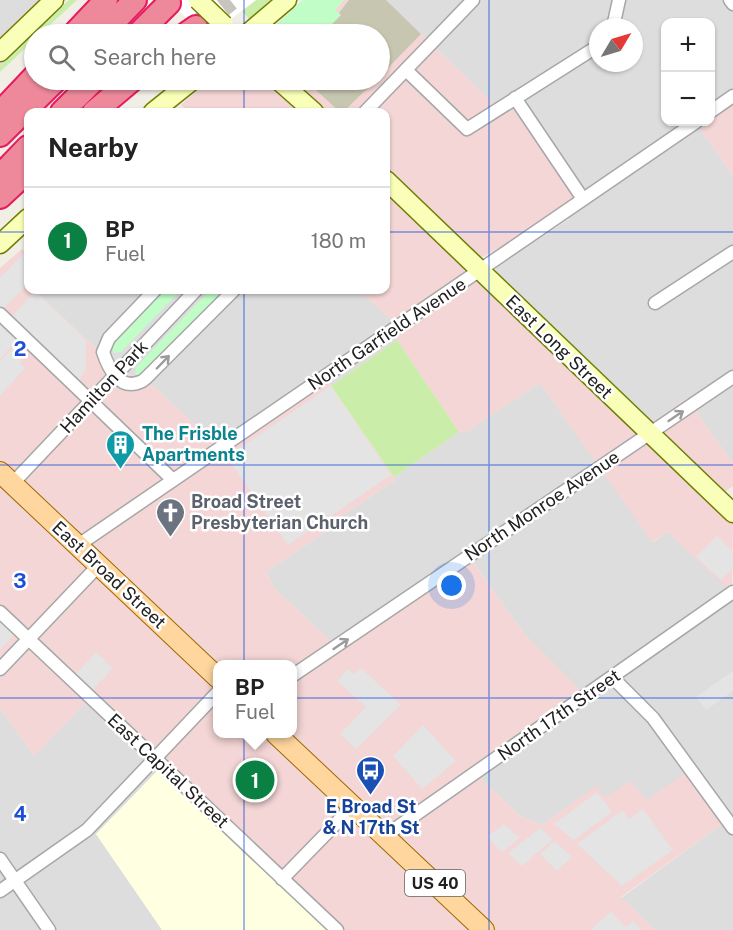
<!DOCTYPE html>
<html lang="en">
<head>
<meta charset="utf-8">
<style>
  :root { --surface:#fff; --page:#f2f2f2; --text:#222; --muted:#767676; --line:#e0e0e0; --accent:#0b8043 }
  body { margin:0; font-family:"Public Sans",sans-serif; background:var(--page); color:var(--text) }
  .controls { position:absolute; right:18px; top:18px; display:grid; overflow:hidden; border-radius:12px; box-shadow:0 2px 4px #0004 }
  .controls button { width:54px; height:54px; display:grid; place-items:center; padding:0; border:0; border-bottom:2px solid var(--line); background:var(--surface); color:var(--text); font:30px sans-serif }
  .compass { position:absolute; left:589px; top:18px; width:54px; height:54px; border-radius:50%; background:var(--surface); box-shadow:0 2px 4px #0004; rotate:52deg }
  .you { position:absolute; left:452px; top:586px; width:21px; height:21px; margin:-15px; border:4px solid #fff; border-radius:50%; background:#1a73e8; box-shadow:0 0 0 9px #1a73e833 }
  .badge { display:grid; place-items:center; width:39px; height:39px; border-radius:50%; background:var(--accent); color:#fff; font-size:20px; font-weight:700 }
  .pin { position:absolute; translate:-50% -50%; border:3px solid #fff; box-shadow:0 2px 6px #0006 }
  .popup { position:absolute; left:213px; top:660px; width:84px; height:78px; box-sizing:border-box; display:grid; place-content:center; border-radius:12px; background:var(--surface); filter:drop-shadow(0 2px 4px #0005); font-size:20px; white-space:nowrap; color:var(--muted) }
  .popup b { font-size:22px; color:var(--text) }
  .popup::after { content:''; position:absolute; left:50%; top:100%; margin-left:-12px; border:12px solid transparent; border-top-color:var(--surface) }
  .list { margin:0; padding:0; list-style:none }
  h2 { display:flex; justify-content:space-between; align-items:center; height:78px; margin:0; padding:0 24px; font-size:26px }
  h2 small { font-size:20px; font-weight:400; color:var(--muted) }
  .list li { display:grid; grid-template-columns:39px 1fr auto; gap:18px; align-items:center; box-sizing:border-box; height:108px; padding:0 24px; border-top:2px solid var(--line) }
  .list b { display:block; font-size:22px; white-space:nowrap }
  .list p { margin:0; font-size:20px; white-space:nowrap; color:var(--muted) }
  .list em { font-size:20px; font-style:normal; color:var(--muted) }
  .icon { flex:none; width:33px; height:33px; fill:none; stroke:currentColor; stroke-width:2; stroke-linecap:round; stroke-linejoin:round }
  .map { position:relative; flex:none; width:733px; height:930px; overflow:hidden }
  .search { position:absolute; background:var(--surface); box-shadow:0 2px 4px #0004; left:24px; top:24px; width:366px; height:66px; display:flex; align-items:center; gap:15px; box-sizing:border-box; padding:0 21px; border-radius:33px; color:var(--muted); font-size:22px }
  .panel { position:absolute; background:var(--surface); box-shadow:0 2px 4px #0004; left:24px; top:108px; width:366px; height:186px; border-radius:12px }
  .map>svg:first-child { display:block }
  .residential { fill:#dedddd; fill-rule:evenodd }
  .commercial { fill:#f3d6d5; fill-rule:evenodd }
  .education { fill:#ffffe2 }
  .construction { fill:#c7c7b1 }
  .grass { fill:#caeea9 }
  .park { fill:#c1fdc7 }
  .parking { fill:#e4e4e4 }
  .pier { fill:#fff }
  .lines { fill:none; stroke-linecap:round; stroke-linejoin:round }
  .highway-tunnel { stroke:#c7c5be; stroke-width:22; stroke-dasharray:22 11; stroke-linecap:butt }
  .street-casing { stroke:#a7a7a7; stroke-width:15 }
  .secondary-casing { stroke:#6f7f00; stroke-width:21 }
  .primary-casing { stroke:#9d6a00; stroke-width:22 }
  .highway-casing { stroke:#e71b5f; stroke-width:26 }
  .street { stroke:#fff; stroke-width:12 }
  .secondary { stroke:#f9feb8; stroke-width:18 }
  .primary { stroke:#ffd69e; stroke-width:20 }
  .highway { stroke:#ed899b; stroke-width:22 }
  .secondary-bridge-casing { stroke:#6f7f00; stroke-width:21; stroke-linecap:butt }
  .secondary-bridge { stroke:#f9feb8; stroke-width:18 }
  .oneway { stroke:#9b9b9b }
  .grid { fill:none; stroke:#1d4ed8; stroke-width:1.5; stroke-opacity:0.55 }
  .labels { text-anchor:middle; stroke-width:5; stroke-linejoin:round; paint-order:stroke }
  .shield { fill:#fff; stroke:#636363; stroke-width:1.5 }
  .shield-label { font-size:16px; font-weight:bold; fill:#202020 }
  .street-label { font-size:18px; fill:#202020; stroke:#fff }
  .culture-label { font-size:18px; font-weight:bold; fill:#0d838f; stroke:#fff; text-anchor:start }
  .worship-label { font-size:18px; font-weight:bold; fill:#5b616d; stroke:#fff; text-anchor:start }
  .transit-label { font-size:18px; font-weight:bold; fill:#164399; stroke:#fff }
  .grid-label { font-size:20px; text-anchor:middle; font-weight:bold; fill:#1d4ed8; stroke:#fff; stroke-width:5; stroke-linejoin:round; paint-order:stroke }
</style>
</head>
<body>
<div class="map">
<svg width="733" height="930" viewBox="0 0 733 930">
  <rect width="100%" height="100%" fill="#f1eee6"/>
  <!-- residential -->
  <g class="residential">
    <path d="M 0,0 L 60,0 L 65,5 L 0,66 Z"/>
    <path d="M 386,0 L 733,0 L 733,97 L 711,113 L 710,22 L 666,22 L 666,122 L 698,122 L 696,123 L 733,176 L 733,464 L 687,398 L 650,424 L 494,277 L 496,267 L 569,219 L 499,109 ZM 598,27 L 634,27 L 634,63 L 598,63 Z"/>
    <path d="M 35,290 L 359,290 L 395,323 L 397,340 L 331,386 L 324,377 L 220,448 L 151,384 L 118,369 Z"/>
    <path d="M 540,383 L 653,542 L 668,532 L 733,592 L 733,930 L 655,930 L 621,898 L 729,819 L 647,800 L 605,798 L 596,787 L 542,825 L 520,816 L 475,773 L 525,734 L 534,740 L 579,708 L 585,695 L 524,634 L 469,556 L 335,645 L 274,588 L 266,572 L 331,528 L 334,521 L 396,480 L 394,477 L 459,432 L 469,430 Z"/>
    <path d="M 92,695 L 156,757 L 158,770 L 96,834 L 162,930 L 0,930 L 0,708 L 34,756 Z"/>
  </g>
  <!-- commercial -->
  <g class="commercial">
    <path d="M 344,0 L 386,0 L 499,109 L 518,97 L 585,197 L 564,211 L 477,260 L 650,424 L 687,398 L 733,464 L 733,486 L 718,497 L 733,512 L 732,593 L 668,532 L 652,542 L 540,383 L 469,430 L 459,432 L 397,340 L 395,323 L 359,290 L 386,290 L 386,112 L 189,112 L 181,105 L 208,80 L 380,80 L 380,34 L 322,34 L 340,15 L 335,10 Z"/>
    <path d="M 733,97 L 733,176 L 696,123 L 710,122 L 711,113 Z"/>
    <path d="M 22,249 L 28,255 L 28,290 L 35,290 L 118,369 L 150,383 L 220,448 L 324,377 L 396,480 L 334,521 L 331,528 L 266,572 L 274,588 L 335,645 L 468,555 L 524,634 L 585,695 L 580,708 L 533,740 L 525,734 L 475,773 L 520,816 L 542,825 L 596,786 L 605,797 L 631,781 L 647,800 L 692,768 L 729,819 L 621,897 L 655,930 L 327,930 L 158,770 L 156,757 L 92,696 L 34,756 L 0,708 L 0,268 ZM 218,664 L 292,664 L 292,734 L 218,734 Z"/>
  </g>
  <!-- education -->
  <path class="education" d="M 158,770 L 327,930 L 162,930 L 96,834 Z"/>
  <!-- construction -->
  <g class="construction">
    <path d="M 349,0 L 386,0 L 421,34 L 380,76 L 380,34 L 322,34 L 340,15 L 339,13 Z"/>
    <path d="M 305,80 L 376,80 L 343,112 L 340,112 Z"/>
  </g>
  <!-- grass -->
  <g class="grass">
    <path d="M 69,0 L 77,0 L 40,34 L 34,34 L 34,40 L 0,72 L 0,66 Z"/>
    <path d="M 256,0 L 271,0 L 249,19 L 242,11 Z"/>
    <path d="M 397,340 L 459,432 L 394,477 L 331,386 Z"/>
  </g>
  <!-- park -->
  <g class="park">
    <path d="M 303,0 L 344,0 L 335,10 L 341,15 L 322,34 L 266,34 Z"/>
    <path d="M 165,290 L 181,290 L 121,352 L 114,353 L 112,349 L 115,343 Z"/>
    <path d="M 210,290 L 226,290 L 146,373 L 140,376 L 135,374 L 136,367 Z"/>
  </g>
  <!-- parking -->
  <g class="parking">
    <path d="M 23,254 L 28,260 L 28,284 L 3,309 L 0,306 L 0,278 Z"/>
    <path d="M 35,291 L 86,340 L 86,369 L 80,380 L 12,316 Z"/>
    <path d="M 0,320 L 19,337 L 0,359 Z"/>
    <path d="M 15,345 L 24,354 L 20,363 L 25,368 L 0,396 L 0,361 Z"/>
    <path d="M 330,386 L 391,475 L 288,545 L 227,457 Z"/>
    <path d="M 717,536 L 733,552 L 733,569 L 721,580 L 696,557 Z"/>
    <path d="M 0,619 L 15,633 L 0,650 Z"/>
    <path d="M 96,652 L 113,668 L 92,691 L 75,675 Z"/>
    <path d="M 361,668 L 401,705 L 356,749 L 340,734 L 366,707 L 337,681 L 348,669 L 354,674 Z"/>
    <path d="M 733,671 L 733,691 L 706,710 L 696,697 Z"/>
    <path d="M 423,725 L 456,761 L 422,789 L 393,756 Z"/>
    <path d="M 597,792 L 612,812 L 574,840 L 554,824 Z"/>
    <path d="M 643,809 L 673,850 L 622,886 L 577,844 L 623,810 L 629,819 Z"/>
    <path d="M 504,824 L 520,838 L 502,852 L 487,837 Z"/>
    <path d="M 540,828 L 553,839 L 522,866 L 508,853 Z"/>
    <path d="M 554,841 L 572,857 L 557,871 L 540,854 Z"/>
    <path d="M 611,912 L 626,927 L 633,921 L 642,930 L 590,930 Z"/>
  </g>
  <!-- pier -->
  <path class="pier" d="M 167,0 L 256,0 L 212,34 L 203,34 Z"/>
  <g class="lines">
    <!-- highway-tunnel -->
    <path class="highway-tunnel" d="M 196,27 L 230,0"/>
    <defs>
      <g id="street">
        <path d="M 730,0 L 733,4"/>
        <path d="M 613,27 L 619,0"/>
        <path d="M 406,70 L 467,129 L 598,46"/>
        <path d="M 515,98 L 583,199"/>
        <path d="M 365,112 L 473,0"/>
        <path d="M 710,112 L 733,96"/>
        <path d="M 155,290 L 109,338 L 103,352 C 108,367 119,391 140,382 C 144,381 148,376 151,373 L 234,290"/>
        <path d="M 655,303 L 733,252"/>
        <path d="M 0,314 L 173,480"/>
        <path d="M 12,484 L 196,290"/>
        <path d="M 77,546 L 696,122"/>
        <path d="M 0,612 L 337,930"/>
        <path d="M 0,669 L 98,566"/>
        <path d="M 292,676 L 733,377"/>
        <path d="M 613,678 L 653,718 L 733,828"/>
        <path d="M 385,836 L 733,592"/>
        <path d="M 0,859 L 49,930"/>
        <path d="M 282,879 L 353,806"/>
        <path d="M 0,891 L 87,830 L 218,692"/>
      </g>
      <g id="secondary">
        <path d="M 247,34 L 287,0"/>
        <path d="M 0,52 L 54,0"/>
        <path d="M 278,80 L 314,112"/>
        <path d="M 153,112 L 193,80"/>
        <path d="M 386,180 L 733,513"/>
        <path d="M 0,244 L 28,218"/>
      </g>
      <g id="primary">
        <path d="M 0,472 L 218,678"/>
        <path d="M 276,734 L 484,930"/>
      </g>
      <g id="highway">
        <path d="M 74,34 L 106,0"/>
        <path d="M 102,34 L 135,0"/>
        <path d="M 138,34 L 169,3"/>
        <path d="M 186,34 L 196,27"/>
        <path d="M 62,112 L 94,80"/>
        <path d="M 94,112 L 132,80"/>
        <path d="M 0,113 L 34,77"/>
        <path d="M 0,135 L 56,80"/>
        <path d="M 0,176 L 28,147"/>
        <path d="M 0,197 L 28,171"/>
      </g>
    </defs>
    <!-- street casing -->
    <use href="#street" class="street-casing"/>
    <!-- secondary casing -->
    <use href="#secondary" class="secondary-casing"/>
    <!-- primary casing -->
    <use href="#primary" class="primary-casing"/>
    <!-- highway casing -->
    <use href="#highway" class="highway-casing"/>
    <!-- street -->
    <use href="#street" class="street"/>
    <!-- secondary -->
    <use href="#secondary" class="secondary"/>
    <!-- primary -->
    <use href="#primary" class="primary"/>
    <!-- highway -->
    <use href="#highway" class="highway"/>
    <defs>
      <path id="secondary-bridge" d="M 198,0 L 224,25"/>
    </defs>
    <!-- secondary-bridge casing -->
    <use href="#secondary-bridge" class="secondary-bridge-casing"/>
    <!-- secondary-bridge -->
    <use href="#secondary-bridge" class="secondary-bridge"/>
  </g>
  <!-- one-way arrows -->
  <defs><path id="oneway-shaft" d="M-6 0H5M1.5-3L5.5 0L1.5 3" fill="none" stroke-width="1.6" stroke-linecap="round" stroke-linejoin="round" transform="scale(1.5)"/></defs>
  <g class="oneway">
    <use href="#oneway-shaft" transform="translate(163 362) rotate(-46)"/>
    <use href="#oneway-shaft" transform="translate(676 416) rotate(-34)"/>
    <use href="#oneway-shaft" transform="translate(341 644) rotate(-34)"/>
  </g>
  <!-- grid -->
  <path class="grid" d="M 244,0 L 244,34M 489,0 L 489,930M 244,80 L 244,112M 0,232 L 28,232M 386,232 L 733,232M 244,290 L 244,930M 0,465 L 733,465M 0,698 L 733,698"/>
  <!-- icons -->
  <defs>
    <symbol id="building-pin" viewBox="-11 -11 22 30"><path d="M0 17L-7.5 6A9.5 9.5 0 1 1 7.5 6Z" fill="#0f9aa8" stroke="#fff"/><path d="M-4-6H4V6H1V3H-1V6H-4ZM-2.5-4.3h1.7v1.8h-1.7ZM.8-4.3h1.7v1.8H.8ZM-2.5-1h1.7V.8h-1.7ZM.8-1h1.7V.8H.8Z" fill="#fff"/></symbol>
    <symbol id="church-pin" viewBox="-11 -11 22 30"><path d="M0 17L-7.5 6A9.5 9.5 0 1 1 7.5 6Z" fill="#6b7280" stroke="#fff"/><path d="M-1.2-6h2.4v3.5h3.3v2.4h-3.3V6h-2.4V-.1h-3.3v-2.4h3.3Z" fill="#fff"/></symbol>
    <symbol id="bus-pin" viewBox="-11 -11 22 30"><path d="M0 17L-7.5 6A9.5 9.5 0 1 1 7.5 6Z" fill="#1a4fb4" stroke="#fff"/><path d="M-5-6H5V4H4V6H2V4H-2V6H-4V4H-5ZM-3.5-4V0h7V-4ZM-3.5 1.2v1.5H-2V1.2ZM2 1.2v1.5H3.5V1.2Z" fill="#fff"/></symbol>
  </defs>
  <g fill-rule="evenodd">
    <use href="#building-pin" x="104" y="428" width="33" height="45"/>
    <use href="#church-pin" x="154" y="496" width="33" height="45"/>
    <use href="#bus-pin" x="354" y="754" width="33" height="45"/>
  </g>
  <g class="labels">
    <!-- shield labels -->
    <rect class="shield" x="405" y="870" width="60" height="26" rx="4.5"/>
    <g class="shield-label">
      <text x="435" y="889">US 40</text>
    </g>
    <!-- street labels -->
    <g class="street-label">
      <text transform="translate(387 334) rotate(-34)" y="6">North Garfield Avenue</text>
      <text transform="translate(559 347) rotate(44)" y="6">East Long Street</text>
      <text transform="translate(104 387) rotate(-47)" y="6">Hamilton Park</text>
      <text transform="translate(542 506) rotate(-34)" y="6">North Monroe Avenue</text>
      <text transform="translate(109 575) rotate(43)" y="6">East Broad Street</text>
      <text transform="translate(559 715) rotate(-35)" y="6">North 17th Street</text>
      <text transform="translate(168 771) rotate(43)" y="6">East Capital Street</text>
    </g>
    <!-- culture labels -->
    <g class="culture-label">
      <text x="142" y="440">The Frisble<tspan x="142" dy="21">Apartments</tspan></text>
    </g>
    <!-- worship labels -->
    <g class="worship-label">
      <text x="191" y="508">Broad Street<tspan x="191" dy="21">Presbyterian Church</tspan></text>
    </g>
    <!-- transit labels -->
    <g class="transit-label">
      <text x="371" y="813">E Broad St<tspan x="371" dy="21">&amp; N 17th St</tspan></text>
    </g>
  </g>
  <g class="grid-label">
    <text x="20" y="356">2</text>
    <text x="20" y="588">3</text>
    <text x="20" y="821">4</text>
  </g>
</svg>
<div class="controls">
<button>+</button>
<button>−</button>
</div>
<svg class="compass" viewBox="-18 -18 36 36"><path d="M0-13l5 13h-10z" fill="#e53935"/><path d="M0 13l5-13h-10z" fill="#767676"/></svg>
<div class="you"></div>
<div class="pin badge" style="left:255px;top:780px">1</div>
<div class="popup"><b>BP</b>Fuel</div>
<div class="search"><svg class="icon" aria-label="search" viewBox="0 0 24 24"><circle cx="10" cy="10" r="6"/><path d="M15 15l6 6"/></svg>Search here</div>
<section class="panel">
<h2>Nearby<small></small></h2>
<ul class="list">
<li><span class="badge">1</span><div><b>BP</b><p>Fuel</p></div><em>180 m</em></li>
</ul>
</section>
</div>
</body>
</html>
